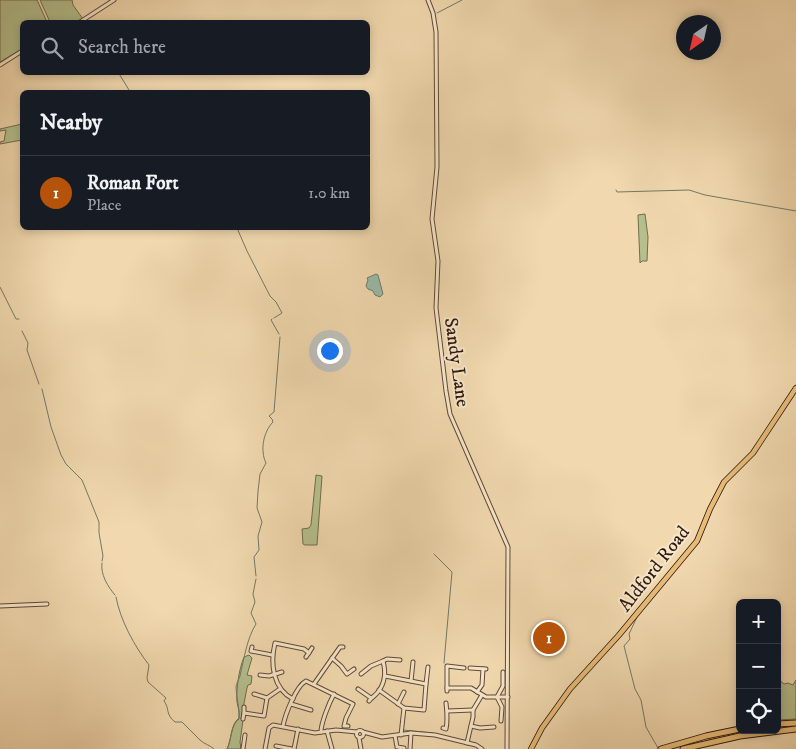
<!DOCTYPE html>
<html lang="en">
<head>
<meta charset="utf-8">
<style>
  :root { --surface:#171b24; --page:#242831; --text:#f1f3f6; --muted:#9ea1a6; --line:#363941; --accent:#b45309 }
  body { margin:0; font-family:"IM FELL DW Pica",serif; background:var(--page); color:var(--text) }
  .controls { position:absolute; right:15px; bottom:15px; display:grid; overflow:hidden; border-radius:8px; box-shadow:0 2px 8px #0003 }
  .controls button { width:45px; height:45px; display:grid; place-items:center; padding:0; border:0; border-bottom:1px solid var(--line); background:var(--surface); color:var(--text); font:25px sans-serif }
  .compass { position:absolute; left:676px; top:15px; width:45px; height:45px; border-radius:50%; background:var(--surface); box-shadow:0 2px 8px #0003; rotate:214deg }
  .you { position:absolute; left:329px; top:350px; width:18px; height:18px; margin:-12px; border:4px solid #fff; border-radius:50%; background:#1a73e8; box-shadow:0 0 0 8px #1a73e833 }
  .badge { display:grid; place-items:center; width:32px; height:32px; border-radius:50%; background:var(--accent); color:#fff; font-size:16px; font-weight:700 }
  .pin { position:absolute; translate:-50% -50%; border:2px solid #fff; box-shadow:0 1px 5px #0006 }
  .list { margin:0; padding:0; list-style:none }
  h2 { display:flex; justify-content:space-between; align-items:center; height:65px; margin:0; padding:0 20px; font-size:21px }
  h2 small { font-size:16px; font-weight:400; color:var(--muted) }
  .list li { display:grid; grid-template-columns:32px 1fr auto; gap:15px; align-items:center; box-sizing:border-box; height:75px; padding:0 20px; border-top:1px solid var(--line) }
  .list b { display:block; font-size:19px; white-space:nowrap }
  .list p { margin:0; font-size:16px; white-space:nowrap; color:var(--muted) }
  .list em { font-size:16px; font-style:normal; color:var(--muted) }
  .icon { flex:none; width:28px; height:28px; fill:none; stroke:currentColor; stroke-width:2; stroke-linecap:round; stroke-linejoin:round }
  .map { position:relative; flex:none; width:796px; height:749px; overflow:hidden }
  .search { position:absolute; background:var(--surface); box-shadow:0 2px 8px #0003; left:20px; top:20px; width:350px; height:55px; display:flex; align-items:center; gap:12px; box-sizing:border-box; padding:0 18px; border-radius:8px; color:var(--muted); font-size:19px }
  .panel { position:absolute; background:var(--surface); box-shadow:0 2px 8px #0003; left:20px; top:90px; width:350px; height:140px; border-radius:8px }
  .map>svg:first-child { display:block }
  .green { fill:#b5c08e; stroke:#726c4e }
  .water { fill:#9bbaa7; stroke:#707a6a }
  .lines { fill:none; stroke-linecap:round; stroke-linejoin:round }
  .stream { stroke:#707a6a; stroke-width:1 }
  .minor-casing { stroke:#604937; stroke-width:5 }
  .major-casing { stroke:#2f190f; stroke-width:6 }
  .highway-casing { stroke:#2f190f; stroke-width:7 }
  .minor { stroke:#f6e6ca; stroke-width:3 }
  .major { stroke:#e8bc77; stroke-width:4.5 }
  .highway { stroke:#e8bc77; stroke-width:5 }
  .labels { text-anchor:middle; stroke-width:4; stroke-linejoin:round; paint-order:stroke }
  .street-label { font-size:19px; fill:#2f190f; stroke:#f6e6ca }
</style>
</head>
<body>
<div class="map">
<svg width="796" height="749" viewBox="0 0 796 749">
  <rect width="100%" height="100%" fill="#f1d8ae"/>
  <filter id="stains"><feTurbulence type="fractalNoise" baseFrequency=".004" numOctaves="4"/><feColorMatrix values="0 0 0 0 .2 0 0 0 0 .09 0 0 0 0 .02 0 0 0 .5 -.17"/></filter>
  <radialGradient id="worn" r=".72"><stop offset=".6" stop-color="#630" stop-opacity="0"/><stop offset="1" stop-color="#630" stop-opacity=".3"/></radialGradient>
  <!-- green -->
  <g class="green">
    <path d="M 0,0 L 37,0 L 47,22 L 22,22 L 22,49 L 0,62 Z"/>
    <path d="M 40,0 L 72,0 L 73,5 L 83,19 L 77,22 L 50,22 Z"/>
    <path d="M 22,124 L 22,140 L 0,144 L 0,142 L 4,141 L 6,130 L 0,131 L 0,129 Z"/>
    <path d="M 645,214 L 648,237 L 647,261 L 642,261 L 640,263 L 638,215 Z"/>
    <path d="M 316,475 L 322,476 L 317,545 L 305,545 L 303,544 L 302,529 L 309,528 L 311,525 Z"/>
    <path d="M 249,655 L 252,658 L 247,675 L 252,676 L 251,684 L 248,685 L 247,688 L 241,719 L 243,720 L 240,742 L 241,749 L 227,749 C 232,739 230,725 239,718 C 240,712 238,708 237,702 C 236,689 239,669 244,657 Z"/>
    <path d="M 777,678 L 784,684 L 788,683 L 793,685 L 796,680 L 796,719 L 777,720 Z"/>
  </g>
  <!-- water -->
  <path class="water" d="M 376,274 L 378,275 L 383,294 L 380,297 L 375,295 L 373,291 L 368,289 L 366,286 L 368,280 L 367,278 Z"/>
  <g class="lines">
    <!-- stream -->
    <g class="stream">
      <path d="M 437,13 L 462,0"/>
      <path d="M 118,72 L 129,90"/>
      <path d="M 616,190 L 617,192 L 689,190 L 705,195 L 796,211"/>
      <path d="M 237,228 L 247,251 L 270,296 L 276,302 L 282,313 L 274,318"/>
      <path d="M 0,287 L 16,319 L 19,319"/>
      <path d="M 272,319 L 271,320 L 279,334"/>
      <path d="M 22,331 L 28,343 L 27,350 L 39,384"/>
      <path d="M 42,389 L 51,427 L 61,455 L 66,464 L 82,480 L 99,522 L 99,533 L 103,556 L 102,561"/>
      <path d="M 434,554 L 452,572 L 444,663"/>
      <path d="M 102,563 C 100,574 108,587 115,595"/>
      <path d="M 256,576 L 254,557 L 259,550 L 258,536 L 262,522 L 257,508 L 258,491 L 260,474 L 266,463 C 260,451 263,432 273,422 L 272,419 L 269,416 L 274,412 L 280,337"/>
      <path d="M 116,597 C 120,620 135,647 149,665 L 147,678 L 148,682 L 166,698 L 164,701 C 170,709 165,714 175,722 L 182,722 C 188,728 194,734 200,740 C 204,744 210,745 214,749"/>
      <path d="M 637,617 L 629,634 L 630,639 L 624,646 L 635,689 L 641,700 L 646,727 L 658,748"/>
      <path d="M 403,730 L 433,733"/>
      <path d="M 227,749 C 232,739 231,724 239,719 C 240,708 236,697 236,687 C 236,684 239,679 240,676 C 244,659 247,638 256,624 L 251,613 L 255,602 L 253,594 L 256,579"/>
    </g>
    <defs>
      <g id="minor">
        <path d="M 428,0 L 433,13 L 436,32 L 437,167 L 432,219 L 438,261 L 436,308 L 446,391 L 450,414 L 508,547 L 507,749"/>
        <path d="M 80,22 L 114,0"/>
        <path d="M 0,65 L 22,51"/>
        <path d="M 0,606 L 47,604"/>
        <path d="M 252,647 L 251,651 L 272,655"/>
        <path d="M 306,657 L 312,648"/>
        <path d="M 332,658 L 341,666 L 347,674 L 354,669"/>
        <path d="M 383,661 L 387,659 L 400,660"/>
        <path d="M 470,668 L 486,669"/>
        <path d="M 361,674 L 371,666 L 383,661 C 386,672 385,683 378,692 C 375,696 372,697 369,701"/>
        <path d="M 260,675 L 269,676 L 282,672"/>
        <path d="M 411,681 L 413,662"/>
        <path d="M 314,684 L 340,647 L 343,647"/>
        <path d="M 426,684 L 428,667"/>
        <path d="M 447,688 L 471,688 L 486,697 L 508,697"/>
        <path d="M 358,689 L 371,698"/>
        <path d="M 379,690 L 404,708 L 424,710 L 426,684 L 385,676"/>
        <path d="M 447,691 L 447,666 L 464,668"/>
        <path d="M 477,692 L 482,685 L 483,669"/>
        <path d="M 254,694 L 267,698"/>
        <path d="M 293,699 C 273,689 270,664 275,643 L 304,649 L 309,653"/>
        <path d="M 291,704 L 311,710"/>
        <path d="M 398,704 L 404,692"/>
        <path d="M 244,707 L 244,713"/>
        <path d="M 448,711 L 473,710"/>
        <path d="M 243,719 L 244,713 L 264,716 L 267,698 L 280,689"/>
        <path d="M 501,721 L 502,707 L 497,697 L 503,686 L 503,672"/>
        <path d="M 283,726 C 285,715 296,686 306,681 L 353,704 L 346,718 L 344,726 L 348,726"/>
        <path d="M 471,726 L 480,728 L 494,727"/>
        <path d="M 443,728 L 446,729 C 448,720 447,712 446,703"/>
        <circle cx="360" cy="734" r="3.5"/>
        <path d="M 327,731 L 332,749"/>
        <path d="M 321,732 C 321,723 329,703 334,694"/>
        <path d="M 363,732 L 382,737 L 411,733 L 435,735 L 476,745 L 482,749"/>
        <path d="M 401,735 L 404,708"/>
        <path d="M 395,736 L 397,747 L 404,748 L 404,749"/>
        <path d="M 359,738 L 361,749"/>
        <path d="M 467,743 L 473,717 L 473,710 L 482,695"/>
        <path d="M 276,746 L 292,749"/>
        <path d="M 243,749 L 245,735"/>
        <path d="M 265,749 L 269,728 L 273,725 L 315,733 L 336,730 L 357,732"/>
        <path d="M 294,749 L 298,729"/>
        <path d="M 410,749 L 411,733"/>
      </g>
      <path id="major" d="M 531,749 L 542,728 L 570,689 L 619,635 L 697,541 L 710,509 L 724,482 L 753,453 L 796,388"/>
      <g id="highway">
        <path d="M 777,724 L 796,723"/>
        <path d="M 661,749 L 706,736 L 740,729"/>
        <path d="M 683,749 L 740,736 L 796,729"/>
      </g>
    </defs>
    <!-- minor casing -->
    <use href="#minor" class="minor-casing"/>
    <!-- major casing -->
    <use href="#major" class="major-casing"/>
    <!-- highway casing -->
    <use href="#highway" class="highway-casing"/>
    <!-- minor -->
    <use href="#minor" class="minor"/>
    <!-- major -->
    <use href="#major" class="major"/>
    <!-- highway -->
    <use href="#highway" class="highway"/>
  </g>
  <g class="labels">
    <!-- street labels -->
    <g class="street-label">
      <text transform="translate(458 362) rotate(82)" y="7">Sandy Lane</text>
      <text transform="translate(653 568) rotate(-52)" y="7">Aldford Road</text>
    </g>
  </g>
  <rect width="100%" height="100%" filter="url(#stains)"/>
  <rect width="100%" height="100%" fill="url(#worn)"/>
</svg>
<div class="controls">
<button>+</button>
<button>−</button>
<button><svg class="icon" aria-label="locate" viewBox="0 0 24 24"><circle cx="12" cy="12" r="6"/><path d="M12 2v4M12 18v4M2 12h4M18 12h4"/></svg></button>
</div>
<svg class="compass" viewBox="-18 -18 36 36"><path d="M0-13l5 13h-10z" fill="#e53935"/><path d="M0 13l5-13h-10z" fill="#9ea1a6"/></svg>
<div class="you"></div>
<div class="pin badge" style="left:549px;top:638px">1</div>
<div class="search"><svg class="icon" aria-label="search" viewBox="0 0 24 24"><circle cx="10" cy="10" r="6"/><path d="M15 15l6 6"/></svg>Search here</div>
<section class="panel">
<h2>Nearby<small></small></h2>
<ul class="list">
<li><span class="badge">1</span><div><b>Roman Fort</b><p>Place</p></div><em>1.0 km</em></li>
</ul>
</section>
</div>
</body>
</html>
